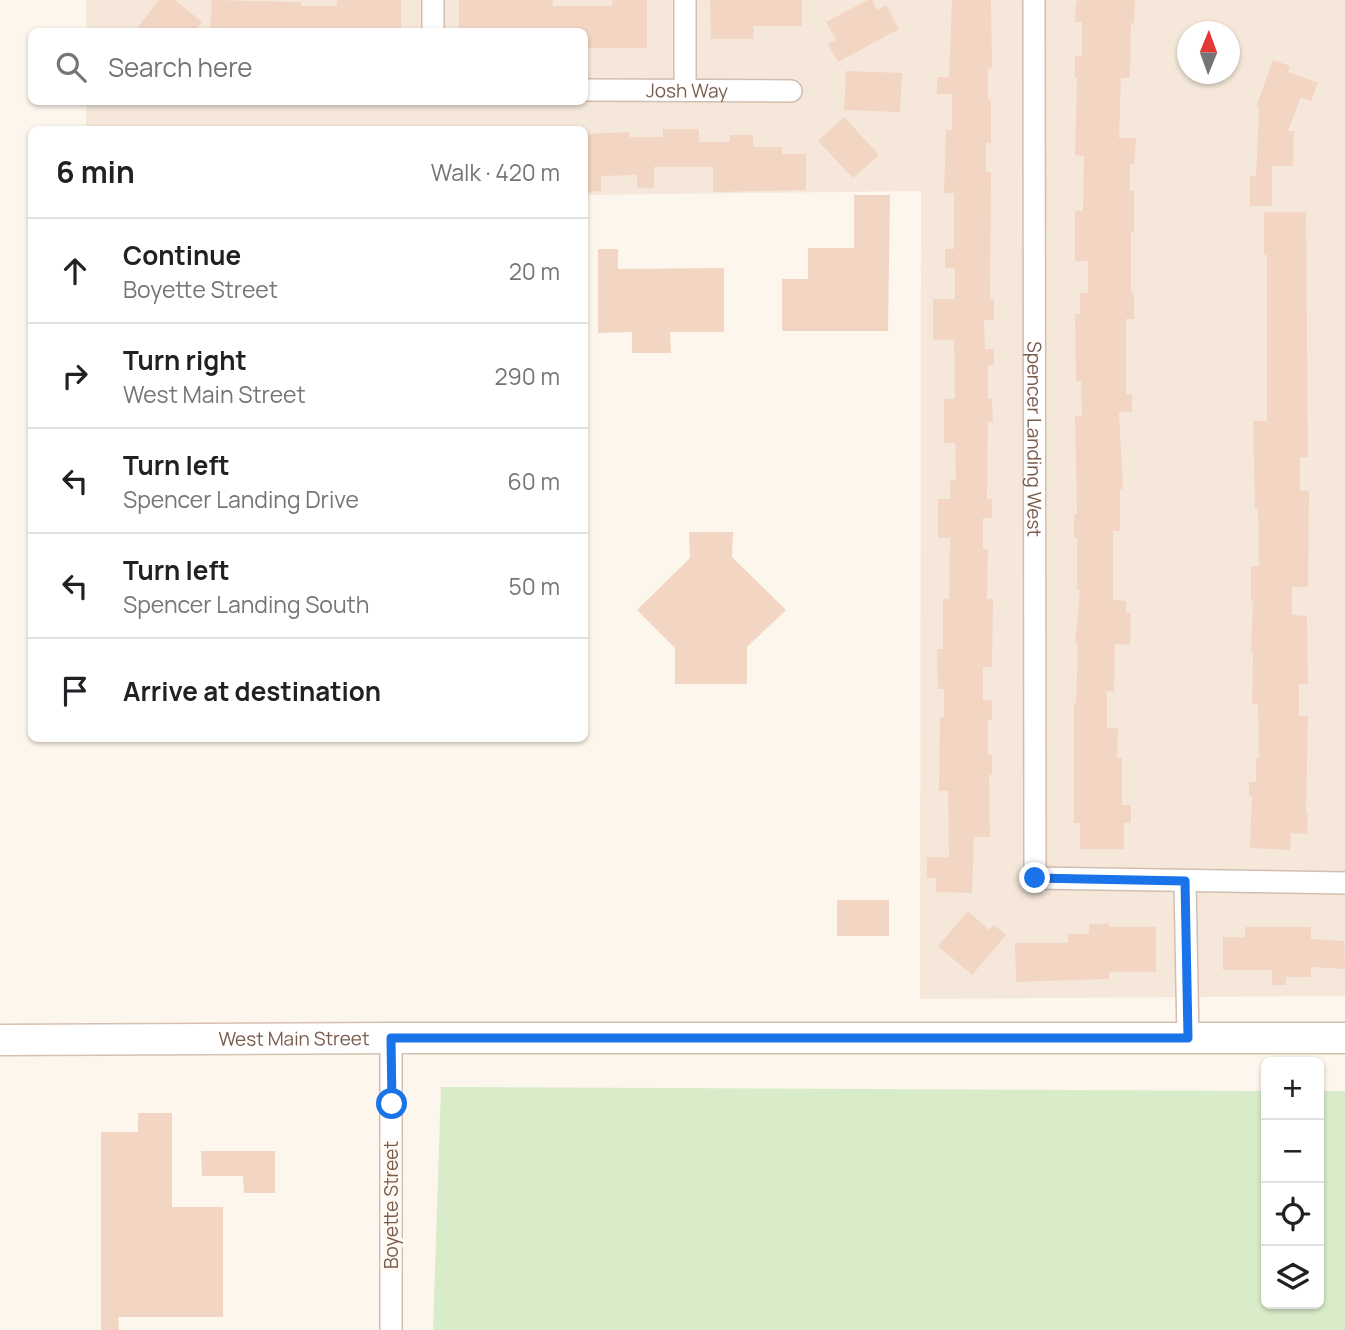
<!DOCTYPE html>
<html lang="en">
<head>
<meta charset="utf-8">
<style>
  :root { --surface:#fff; --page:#f2f2f2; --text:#202124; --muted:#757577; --line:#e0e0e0 }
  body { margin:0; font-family:Manrope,sans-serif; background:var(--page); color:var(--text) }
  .controls { position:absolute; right:21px; bottom:21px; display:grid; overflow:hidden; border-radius:10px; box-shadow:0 2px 5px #0004 }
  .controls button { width:63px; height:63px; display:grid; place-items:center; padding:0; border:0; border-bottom:2px solid var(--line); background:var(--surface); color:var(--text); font:35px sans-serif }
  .compass { position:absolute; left:1177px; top:21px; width:63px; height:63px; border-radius:50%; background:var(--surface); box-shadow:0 2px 5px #0004; rotate:1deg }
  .stop { position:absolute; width:21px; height:21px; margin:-16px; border:5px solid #1a73e8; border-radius:50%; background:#fff }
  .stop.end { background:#1a73e8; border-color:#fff; box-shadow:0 2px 7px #0008 }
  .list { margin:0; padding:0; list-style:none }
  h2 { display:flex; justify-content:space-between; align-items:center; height:91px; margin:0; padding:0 28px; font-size:30px }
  h2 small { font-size:23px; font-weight:400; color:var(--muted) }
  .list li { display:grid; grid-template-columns:46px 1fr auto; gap:21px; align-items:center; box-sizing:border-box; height:105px; padding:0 28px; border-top:2px solid var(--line) }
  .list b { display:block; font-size:26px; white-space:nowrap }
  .list p { margin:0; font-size:23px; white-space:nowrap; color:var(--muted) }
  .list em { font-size:23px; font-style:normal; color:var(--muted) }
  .icon { flex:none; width:38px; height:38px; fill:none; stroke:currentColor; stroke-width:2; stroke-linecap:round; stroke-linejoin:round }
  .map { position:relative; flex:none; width:1345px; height:1330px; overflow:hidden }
  .search { position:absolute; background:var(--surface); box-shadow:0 2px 5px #0004; left:28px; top:28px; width:560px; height:77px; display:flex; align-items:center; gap:18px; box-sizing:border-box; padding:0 24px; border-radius:10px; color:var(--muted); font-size:26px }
  .panel { position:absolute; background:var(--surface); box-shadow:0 2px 5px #0004; left:28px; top:126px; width:560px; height:616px; border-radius:10px }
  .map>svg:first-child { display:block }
  .residential { fill:#f5e8da; fill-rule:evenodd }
  .green { fill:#d8ecc9 }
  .building { fill:#f3d5c3 }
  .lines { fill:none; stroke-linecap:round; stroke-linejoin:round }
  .minor-casing { stroke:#d1beb0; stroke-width:24 }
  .secondary-casing { stroke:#d6c0b0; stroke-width:33 }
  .minor { stroke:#fff; stroke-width:21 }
  .secondary { stroke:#fff; stroke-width:30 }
  .route { stroke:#1a73e8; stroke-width:9 }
  .labels { text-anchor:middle; stroke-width:7; stroke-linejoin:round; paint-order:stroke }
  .street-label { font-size:19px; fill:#7a5c4d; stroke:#fffaf3 }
</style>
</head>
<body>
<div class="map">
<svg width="1345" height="1330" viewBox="0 0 1345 1330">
  <rect width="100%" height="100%" fill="#fdf6ec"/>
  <!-- residential -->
  <path class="residential" d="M 86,0 L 1345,0 L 1345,996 L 920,999 L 921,191 L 585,195 L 584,130 L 86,130 L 86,102 L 584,102 L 584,32 L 86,31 ZM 1188,32 L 1230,32 L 1230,74 L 1188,74 Z"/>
  <!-- green -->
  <path class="green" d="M 441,1087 L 1266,1091 L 1266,1304 L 1319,1304 L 1319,1091 L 1345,1091 L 1345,1330 L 433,1330 Z"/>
  <!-- building -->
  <g class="building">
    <path d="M 159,0 L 175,0 L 202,22 L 194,32 L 134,32 Z"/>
    <path d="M 212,0 L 301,2 L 301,6 L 337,6 L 337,0 L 401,0 L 401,32 L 210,30 Z"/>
    <path d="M 459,0 L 553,0 L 553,6 L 612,6 L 612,0 L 647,0 L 647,48 L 584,48 L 584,32 L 459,32 Z"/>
    <path d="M 710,0 L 802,0 L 802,26 L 753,26 L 754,39 L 711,39 Z"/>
    <path d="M 868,0 L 872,0 L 877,10 L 886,5 L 899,29 L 838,62 L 828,44 L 836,40 L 826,22 Z"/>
    <path d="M 952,0 L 991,0 L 992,68 L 988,69 L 988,99 L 991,99 L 991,143 L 986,143 L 986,172 L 991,172 L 990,299 L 994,299 L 994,320 L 984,320 L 985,349 L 994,349 L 994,365 L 988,365 L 988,399 L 992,399 L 993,422 L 988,422 L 987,499 L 992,499 L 992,518 L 983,518 L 983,549 L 988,549 L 987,599 L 993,599 L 992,667 L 983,667 L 983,700 L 992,700 L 992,720 L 988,719 L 988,755 L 992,755 L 992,775 L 989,775 L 990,837 L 974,837 L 972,893 L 936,892 L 936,878 L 927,878 L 927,857 L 949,857 L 948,791 L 939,791 L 940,717 L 944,717 L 944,689 L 938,689 L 937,649 L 943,649 L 943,599 L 949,599 L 950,538 L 938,538 L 938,499 L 950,499 L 950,481 L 956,480 L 955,443 L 944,443 L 944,399 L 955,399 L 954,340 L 933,340 L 933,299 L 955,299 L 955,268 L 945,268 L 945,249 L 954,249 L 954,193 L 944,193 L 946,130 L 952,130 L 952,94 L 937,94 L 937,77 L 949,77 Z"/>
    <path d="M 1083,0 L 1135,0 L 1134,23 L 1131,23 L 1130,78 L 1121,78 L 1119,138 L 1136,138 L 1134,164 L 1130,164 L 1130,191 L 1134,191 L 1134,232 L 1131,232 L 1131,293 L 1134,293 L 1134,319 L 1126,319 L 1126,394 L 1132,394 L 1132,412 L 1119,412 L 1123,489 L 1120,489 L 1120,531 L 1113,531 L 1113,600 L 1126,601 L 1126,613 L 1131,613 L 1130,645 L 1115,644 L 1114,692 L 1107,691 L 1107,728 L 1118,728 L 1117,758 L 1122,758 L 1122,805 L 1131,805 L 1131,823 L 1124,823 L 1124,849 L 1080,849 L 1080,823 L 1074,823 L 1074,703 L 1076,703 L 1078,643 L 1075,643 L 1080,590 L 1077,590 L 1077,538 L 1074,538 L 1074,514 L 1077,514 L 1075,416 L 1082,416 L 1081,381 L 1076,381 L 1075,314 L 1080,314 L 1080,293 L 1088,293 L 1088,261 L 1075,261 L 1075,211 L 1083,211 L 1084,156 L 1075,155 L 1077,78 L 1075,78 L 1075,56 L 1082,56 L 1082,22 L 1075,22 L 1076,1 Z"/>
    <path d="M 1273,60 L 1290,66 L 1288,72 L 1318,83 L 1311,101 L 1301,97 L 1288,131 L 1294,131 L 1293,166 L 1272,166 L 1272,206 L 1250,206 L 1250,176 L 1256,176 L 1259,108 L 1256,107 Z"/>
    <path d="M 846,71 L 902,73 L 900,112 L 844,110 Z"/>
    <path d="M 844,117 L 879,155 L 853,178 L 818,141 Z"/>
    <path d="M 663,129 L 699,129 L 699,142 L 730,142 L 730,135 L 753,135 L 753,147 L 782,147 L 782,154 L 806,154 L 806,190 L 713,192 L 713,167 L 654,167 L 654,188 L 637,188 L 637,175 L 601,176 L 601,191 L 585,192 L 584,134 L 629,132 L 629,137 L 663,137 Z"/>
    <path d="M 854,195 L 890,195 L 888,331 L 782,331 L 782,279 L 808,279 L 808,248 L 854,248 Z"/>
    <path d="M 1264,212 L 1306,212 L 1308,457 L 1300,457 L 1300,491 L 1309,491 L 1308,587 L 1292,587 L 1292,615 L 1307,616 L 1308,684 L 1299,684 L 1299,716 L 1308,716 L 1306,814 L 1308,814 L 1307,834 L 1291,833 L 1290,850 L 1250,848 L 1252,796 L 1249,796 L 1249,782 L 1256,782 L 1256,758 L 1259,758 L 1258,704 L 1252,704 L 1253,653 L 1251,653 L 1253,601 L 1251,601 L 1251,566 L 1259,566 L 1258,509 L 1255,509 L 1253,421 L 1267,421 L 1267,255 L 1264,255 Z"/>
    <path d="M 598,249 L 618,249 L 618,269 L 724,268 L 724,332 L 670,332 L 671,353 L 632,353 L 632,332 L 598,333 Z"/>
    <path d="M 689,532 L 733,532 L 732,557 L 786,610 L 747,647 L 747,684 L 675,684 L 675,648 L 637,610 L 690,558 Z"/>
    <rect x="837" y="900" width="52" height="36"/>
    <path d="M 968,911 L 989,930 L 994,925 L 1006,935 L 972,975 L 938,946 Z"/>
    <path d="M 1089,924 L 1109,924 L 1109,927 L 1156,927 L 1156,972 L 1109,972 L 1109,979 L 1016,982 L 1015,943 L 1068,943 L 1068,934 L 1089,934 Z"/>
    <path d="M 1245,927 L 1311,927 L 1311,939 L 1344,941 L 1345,969 L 1311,967 L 1311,977 L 1286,977 L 1286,985 L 1272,985 L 1272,970 L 1223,970 L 1223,937 L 1245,937 Z"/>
    <path d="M 138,1113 L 172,1113 L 172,1207 L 223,1207 L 223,1317 L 118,1317 L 119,1330 L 101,1330 L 101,1132 L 138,1132 Z"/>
    <path d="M 201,1151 L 275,1151 L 275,1193 L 244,1193 L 243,1176 L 202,1176 Z"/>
  </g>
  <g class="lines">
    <defs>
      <g id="minor">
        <path d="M 433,0 L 433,32"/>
        <path id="s1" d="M 1034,0 L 1035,878 L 1345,883"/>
        <path id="s2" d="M 584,90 L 791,91"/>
        <path d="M 685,90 L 685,0"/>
        <path d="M 1185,881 L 1188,1038"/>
        <path d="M 391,1330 L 391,1038"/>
      </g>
      <g id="secondary">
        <path id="s3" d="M 0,1040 L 391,1038 L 1345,1038"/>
      </g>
    </defs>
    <!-- minor casing -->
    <use href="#minor" class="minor-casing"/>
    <!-- secondary casing -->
    <use href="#secondary" class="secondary-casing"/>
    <!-- minor -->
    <use href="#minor" class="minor"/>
    <!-- secondary -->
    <use href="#secondary" class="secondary"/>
  </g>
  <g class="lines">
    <!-- route -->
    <path class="route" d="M 392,1104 L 391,1038 L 1188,1038 L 1185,881 L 1035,878"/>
  </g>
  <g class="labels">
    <!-- street labels -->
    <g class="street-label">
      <text dy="7" stroke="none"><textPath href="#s2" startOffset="103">Josh Way</textPath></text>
      <text dy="7" stroke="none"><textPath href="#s1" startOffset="439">Spencer Landing West</textPath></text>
      <text dy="7" stroke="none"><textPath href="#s3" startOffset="294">West Main Street</textPath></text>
      <text transform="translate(391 1205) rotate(-90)" y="7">Boyette Street</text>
    </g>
  </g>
</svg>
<div class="controls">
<button>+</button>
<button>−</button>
<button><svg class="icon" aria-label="locate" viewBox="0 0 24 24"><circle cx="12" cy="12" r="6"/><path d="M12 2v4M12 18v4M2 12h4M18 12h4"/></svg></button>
<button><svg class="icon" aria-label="layers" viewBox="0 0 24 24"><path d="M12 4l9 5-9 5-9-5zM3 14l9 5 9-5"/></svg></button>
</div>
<svg class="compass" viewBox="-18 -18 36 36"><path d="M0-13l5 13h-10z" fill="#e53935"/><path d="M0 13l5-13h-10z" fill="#757577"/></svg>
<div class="stop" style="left:392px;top:1104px"></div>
<div class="stop end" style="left:1035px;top:878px"></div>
<div class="search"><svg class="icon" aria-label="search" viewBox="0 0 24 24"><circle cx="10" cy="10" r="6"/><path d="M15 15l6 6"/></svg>Search here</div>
<section class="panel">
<h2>6 min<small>Walk · 420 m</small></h2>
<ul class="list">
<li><svg class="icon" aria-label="ahead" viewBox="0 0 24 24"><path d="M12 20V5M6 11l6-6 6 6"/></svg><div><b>Continue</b><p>Boyette Street</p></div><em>20 m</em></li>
<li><svg class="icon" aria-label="right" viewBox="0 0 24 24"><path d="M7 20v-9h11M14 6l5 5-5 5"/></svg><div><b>Turn right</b><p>West Main Street</p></div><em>290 m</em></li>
<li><svg class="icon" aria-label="left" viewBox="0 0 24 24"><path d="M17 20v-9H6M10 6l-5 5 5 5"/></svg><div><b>Turn left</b><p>Spencer Landing Drive</p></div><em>60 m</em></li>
<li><svg class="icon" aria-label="left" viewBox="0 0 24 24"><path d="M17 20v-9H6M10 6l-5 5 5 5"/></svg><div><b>Turn left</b><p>Spencer Landing South</p></div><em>50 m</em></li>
<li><svg class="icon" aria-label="arrive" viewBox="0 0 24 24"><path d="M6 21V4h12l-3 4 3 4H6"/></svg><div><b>Arrive at destination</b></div></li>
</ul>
</section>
</div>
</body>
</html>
